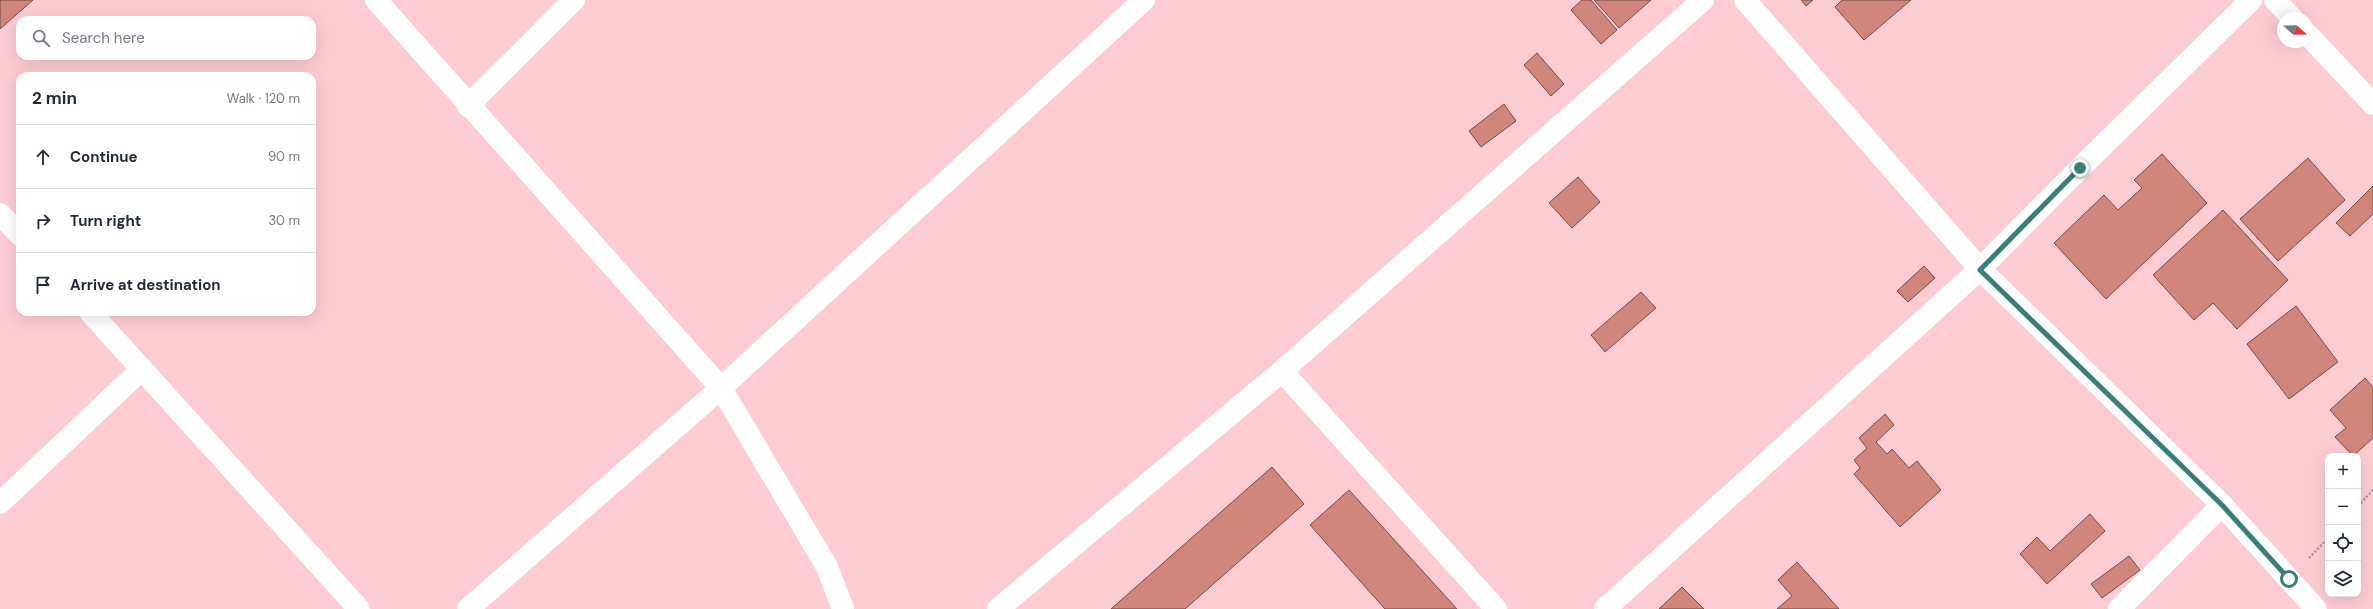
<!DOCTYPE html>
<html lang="en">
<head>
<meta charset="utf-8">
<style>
  :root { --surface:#fff; --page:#f6f6f7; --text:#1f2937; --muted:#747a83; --line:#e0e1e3 }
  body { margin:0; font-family:"DM Sans",sans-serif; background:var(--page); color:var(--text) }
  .controls { position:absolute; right:12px; bottom:12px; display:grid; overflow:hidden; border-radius:8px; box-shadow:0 4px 16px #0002 }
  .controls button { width:36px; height:36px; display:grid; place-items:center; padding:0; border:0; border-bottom:1px solid var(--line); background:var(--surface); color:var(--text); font:20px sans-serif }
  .compass { position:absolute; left:2277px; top:12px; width:36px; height:36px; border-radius:50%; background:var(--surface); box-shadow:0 4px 16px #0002; rotate:110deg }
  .stop { position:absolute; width:12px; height:12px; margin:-9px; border:3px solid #387f7a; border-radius:50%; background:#fff }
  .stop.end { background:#387f7a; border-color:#fff; box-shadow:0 1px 4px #0008 }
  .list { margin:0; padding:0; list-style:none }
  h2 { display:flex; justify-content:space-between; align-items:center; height:52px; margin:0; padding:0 16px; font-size:17px }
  h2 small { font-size:13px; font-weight:400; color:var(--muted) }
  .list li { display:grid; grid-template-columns:26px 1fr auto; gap:12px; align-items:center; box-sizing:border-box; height:64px; padding:0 16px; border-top:1px solid var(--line) }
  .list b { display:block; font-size:15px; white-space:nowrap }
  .list em { font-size:13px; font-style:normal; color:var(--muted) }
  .icon { flex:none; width:22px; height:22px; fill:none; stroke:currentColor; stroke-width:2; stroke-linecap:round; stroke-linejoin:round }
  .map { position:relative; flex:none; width:2373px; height:609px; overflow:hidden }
  .search { position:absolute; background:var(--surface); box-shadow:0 4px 16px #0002; left:16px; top:16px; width:300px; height:44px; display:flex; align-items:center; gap:10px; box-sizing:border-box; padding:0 14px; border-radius:12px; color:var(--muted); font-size:15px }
  .panel { position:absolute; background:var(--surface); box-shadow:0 4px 16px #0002; left:16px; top:72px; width:300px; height:244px; border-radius:12px }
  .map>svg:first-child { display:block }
  .building { fill:#d0867b; stroke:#754d47 }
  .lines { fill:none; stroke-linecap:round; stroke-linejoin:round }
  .path { stroke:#b99298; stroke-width:2.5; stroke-dasharray:2 2; stroke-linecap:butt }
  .minor { stroke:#fff; stroke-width:22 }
  .route { stroke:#387f7a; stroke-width:5 }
</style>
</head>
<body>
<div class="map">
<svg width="2373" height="609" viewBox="0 0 2373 609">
  <rect width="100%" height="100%" fill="#fdccd3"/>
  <!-- building -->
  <g class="building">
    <path d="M 0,0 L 33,0 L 0,29 Z"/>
    <path d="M 1582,0 L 1591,0 L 1617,30 L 1601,44 L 1571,10 Z"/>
    <path d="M 1594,0 L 1651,0 L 1619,28 Z"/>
    <path d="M 1801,0 L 1813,0 L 1806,6 Z"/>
    <path d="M 1842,0 L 1911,0 L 1864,40 L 1835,7 Z"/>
    <path d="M 1537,53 L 1564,84 L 1551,96 L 1524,65 Z"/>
    <path d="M 1504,104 L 1516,121 L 1481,147 L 1469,131 Z"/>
    <path d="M 2162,154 L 2207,203 L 2106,299 L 2054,243 L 2104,195 L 2118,210 L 2142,188 L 2134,180 Z"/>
    <path d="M 2308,158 L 2345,200 L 2278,261 L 2240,219 Z"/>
    <path d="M 1578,177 L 1600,202 L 1572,228 L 1549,203 Z"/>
    <path d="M 2373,186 L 2373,214 L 2350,236 L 2336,223 Z"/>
    <path d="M 2223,210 L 2288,280 L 2237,329 L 2213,303 L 2194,320 L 2153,275 Z"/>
    <path d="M 1924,266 L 1935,278 L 1908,302 L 1897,291 Z"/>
    <path d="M 1641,292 L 1656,308 L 1605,352 L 1591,335 Z"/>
    <path d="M 2296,306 L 2338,362 L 2289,399 L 2247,344 Z"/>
    <path d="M 2365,378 L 2373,387 L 2373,438 L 2353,456 L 2335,437 L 2346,428 L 2330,410 Z"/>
    <path d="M 1885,414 L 1894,425 L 1876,442 L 1887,454 L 1892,449 L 1909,468 L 1917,461 L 1941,490 L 1900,527 L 1854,474 L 1860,468 L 1854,460 L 1867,448 L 1859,438 Z"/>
    <path d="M 1272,467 L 1304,504 L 1185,609 L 1111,609 Z"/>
    <path d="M 1349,490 L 1457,609 L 1385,609 L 1310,525 Z"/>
    <path d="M 2090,514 L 2105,531 L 2047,584 L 2020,554 L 2037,537 L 2050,551 Z"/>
    <path d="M 2129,556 L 2140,570 L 2102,598 L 2091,584 Z"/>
    <path d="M 1797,562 L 1839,609 L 1777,609 L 1792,596 L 1778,580 Z"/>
    <path d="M 1682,587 L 1704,609 L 1659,609 Z"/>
  </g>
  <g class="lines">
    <!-- path -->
    <g class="path">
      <path d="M 2358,506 L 2373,490"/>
      <path d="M 2309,558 L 2328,538"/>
    </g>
    <!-- minor -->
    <g class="minor">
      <path d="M 376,0 L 721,388 L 827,567 L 843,609"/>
      <path d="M 1745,0 L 1980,269 L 2222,505 L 2316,609"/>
      <path d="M 2275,0 L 2292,18"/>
      <path d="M 2307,34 L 2373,104"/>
      <path d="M 468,106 L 574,0"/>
      <path d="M 0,214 L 20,235"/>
      <path d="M 90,312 L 359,609"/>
      <path d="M 1282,371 L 1496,609"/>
      <path d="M 0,503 L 142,369"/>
      <path d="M 468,609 L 721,388 L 1144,0"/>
      <path d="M 998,609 L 1282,371 L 1703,0"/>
      <path d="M 1605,609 L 1980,269 L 2080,168 L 2251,0"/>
      <path d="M 2119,609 L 2222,505"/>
    </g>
  </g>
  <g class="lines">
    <!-- route -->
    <path class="route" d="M 2080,168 L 1980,270 L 2222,505 L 2289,579"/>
  </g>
</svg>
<div class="controls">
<button>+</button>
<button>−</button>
<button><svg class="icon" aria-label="locate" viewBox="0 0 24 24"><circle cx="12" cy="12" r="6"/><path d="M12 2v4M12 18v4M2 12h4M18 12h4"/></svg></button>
<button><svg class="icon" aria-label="layers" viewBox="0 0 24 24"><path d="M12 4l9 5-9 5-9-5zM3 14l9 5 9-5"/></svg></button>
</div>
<svg class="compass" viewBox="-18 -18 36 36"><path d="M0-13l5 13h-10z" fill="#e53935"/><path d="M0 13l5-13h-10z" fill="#747a83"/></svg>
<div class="stop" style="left:2289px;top:579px"></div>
<div class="stop end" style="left:2080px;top:168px"></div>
<div class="search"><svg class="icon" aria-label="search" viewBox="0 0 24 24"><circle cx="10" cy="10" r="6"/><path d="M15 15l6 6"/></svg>Search here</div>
<section class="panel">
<h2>2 min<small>Walk · 120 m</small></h2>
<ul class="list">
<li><svg class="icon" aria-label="ahead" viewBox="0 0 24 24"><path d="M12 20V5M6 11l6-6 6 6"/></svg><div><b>Continue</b></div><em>90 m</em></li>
<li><svg class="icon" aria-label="right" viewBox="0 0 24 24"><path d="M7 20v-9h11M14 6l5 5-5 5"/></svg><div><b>Turn right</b></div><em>30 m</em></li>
<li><svg class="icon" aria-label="arrive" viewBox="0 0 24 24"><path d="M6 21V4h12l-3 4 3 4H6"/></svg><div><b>Arrive at destination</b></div></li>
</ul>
</section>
</div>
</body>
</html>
